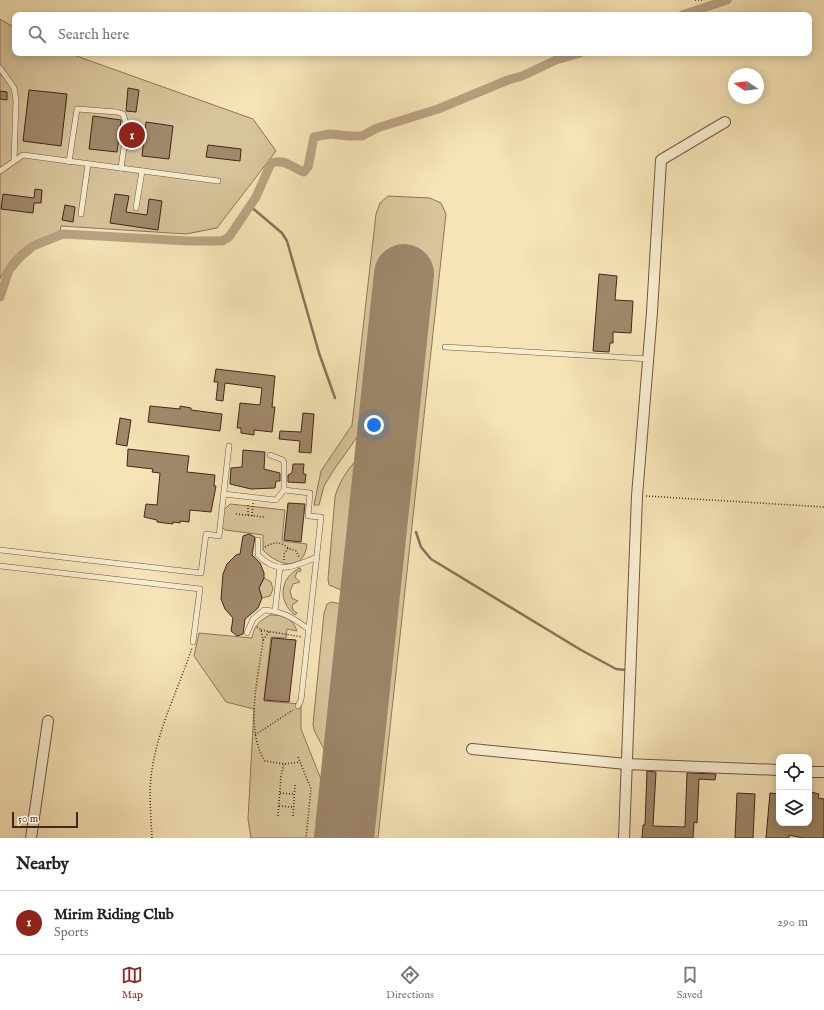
<!DOCTYPE html>
<html lang="en">
<head>
<meta charset="utf-8">
<style>
  :root { --surface:#fff; --page:#f6f6f6; --text:#222; --muted:#767676; --line:#e0e0e0; --accent:#8f2418 }
  body { margin:0; font-family:"IM FELL English",serif; background:var(--page); color:var(--text) }
  .controls { position:absolute; right:12px; bottom:12px; display:grid; overflow:hidden; border-radius:8px; box-shadow:0 2px 10px #0003 }
  .controls button { width:36px; height:36px; display:grid; place-items:center; padding:0; border:0; border-bottom:1px solid var(--line); background:var(--surface); color:var(--text); font:20px sans-serif }
  .compass { position:absolute; left:728px; top:68px; width:36px; height:36px; border-radius:50%; background:var(--surface); box-shadow:0 2px 10px #0003; rotate:283deg }
  .scale { position:absolute; left:12px; bottom:10px; width:66px; box-sizing:border-box; padding-left:4px; border:2px solid #43261a; border-top:0; font-size:11px; line-height:14px; white-space:nowrap; color:#43261a; -webkit-text-stroke:3px #f9edd0; paint-order:stroke }
  .you { position:absolute; left:374px; top:425px; width:14px; height:14px; margin:-10px; border:3px solid #fff; border-radius:50%; background:#1a73e8; box-shadow:0 0 0 6px #1a73e833 }
  .badge { display:grid; place-items:center; width:26px; height:26px; border-radius:50%; background:var(--accent); color:#fff; font-size:13px; font-weight:700 }
  .pin { position:absolute; translate:-50% -50%; border:2px solid #fff; box-shadow:0 1px 4px #0006 }
  .list { margin:0; padding:0; list-style:none }
  h2 { display:flex; justify-content:space-between; align-items:center; height:52px; margin:0; padding:0 16px; font-size:17px }
  h2 small { font-size:13px; font-weight:400; color:var(--muted) }
  .list li { display:grid; grid-template-columns:26px 1fr auto; gap:12px; align-items:center; box-sizing:border-box; height:64px; padding:0 16px; border-top:1px solid var(--line) }
  .list b { display:block; font-size:15px; white-space:nowrap }
  .list p { margin:0; font-size:13px; white-space:nowrap; color:var(--muted) }
  .list em { font-size:13px; font-style:normal; color:var(--muted) }
  .icon { flex:none; width:22px; height:22px; fill:none; stroke:currentColor; stroke-width:2; stroke-linecap:round; stroke-linejoin:round }
  .map { position:relative; flex:none; width:824px; height:838px; overflow:hidden }
  .search { position:absolute; background:var(--surface); box-shadow:0 2px 10px #0003; left:12px; right:12px; top:12px; height:44px; display:flex; align-items:center; gap:10px; box-sizing:border-box; padding:0 14px; border-radius:8px; color:var(--muted); font-size:15px }
  .sheet { height:116px; background:var(--surface) }
  nav { display:flex; justify-content:space-around; align-items:center; box-sizing:border-box; height:56px; border-top:1px solid var(--line); background:var(--surface); font-size:11px; color:var(--muted) }
  nav a { display:grid; justify-items:center; gap:2px }
  nav .on { color:var(--accent) }
  .map>svg:first-child { display:block }
  .green { fill:#d8c49b; stroke:#8e755a }
  .lines { fill:none; stroke-linecap:round; stroke-linejoin:round }
  .stream { stroke:#8a7158; stroke-width:2.5 }
  .canal { stroke:#b9a381; stroke-width:9 }
  .runway { stroke:#9c8568; stroke-width:60 }
  .building { fill:#a0896b; stroke:#43261a }
  .service-casing { stroke:#705641; stroke-width:6 }
  .minor-casing { stroke:#705641; stroke-width:12 }
  .path { stroke:#43261a; stroke-width:1.5; stroke-dasharray:1 2; stroke-linecap:butt }
  .service { stroke:#f9edd0; stroke-width:5 }
  .minor { stroke:#f9edd0; stroke-width:10 }
</style>
</head>
<body>
<div class="map">
<svg width="824" height="838" viewBox="0 0 824 838">
  <rect width="100%" height="100%" fill="#f6e4b6"/>
  <filter id="stains"><feTurbulence type="fractalNoise" baseFrequency=".005" numOctaves="4"/><feColorMatrix values="0 0 0 0 .2 0 0 0 0 .09 0 0 0 0 .02 0 0 0 .5 -.17"/></filter>
  <radialGradient id="worn" r=".72"><stop offset=".6" stop-color="#630" stop-opacity="0"/><stop offset="1" stop-color="#630" stop-opacity=".3"/></radialGradient>
  <!-- green -->
  <g class="green">
    <path d="M 0,19 L 15,28 L 15,53 L 68,53 L 253,119 L 276,151 L 217,228 L 186,234 L 61,226 L 60,232 C 30,241 13,251 0,279 Z"/>
    <path d="M 388,196 L 430,198 L 441,203 L 446,214 L 378,838 L 357,838 L 421,272 L 391,268 L 375,412 L 333,471 L 324,486 L 319,505 L 314,505 L 321,471 L 352,425 L 376,214 L 380,203 Z"/>
    <path d="M 366,453 L 370,455 L 371,458 L 357,584 L 353,589 L 341,590 L 329,585 L 328,579 L 335,497 C 338,483 353,459 366,453 Z"/>
    <path d="M 230,504 L 285,510 L 282,541 L 307,544 C 304,573 278,566 263,550 L 263,535 L 225,530 L 222,527 L 224,510 Z"/>
    <path d="M 300,568 L 301,571 L 297,572 L 295,577 L 300,582 L 293,584 L 290,591 L 292,598 L 298,601 L 292,605 L 293,610 L 297,613 L 295,615 C 277,601 280,577 300,568 Z"/>
    <path d="M 264,578 L 271,582 L 273,589 L 270,596 L 262,598 L 259,588 Z"/>
    <path d="M 331,602 L 352,606 L 355,611 L 339,761 L 337,764 L 332,765 L 314,730 L 313,724 L 324,613 L 327,604 Z"/>
    <path d="M 270,615 C 283,615 292,617 297,631 L 287,629 L 286,638 L 271,637 L 264,701 L 301,704 L 301,729 L 334,812 L 331,838 L 251,838 L 248,819 L 254,709 L 226,702 L 194,656 L 199,633 L 252,638 C 254,626 259,621 270,615 Z"/>
  </g>
  <g class="lines">
    <!-- stream -->
    <g class="stream">
      <path d="M 250,206 L 282,233 L 287,241 L 319,353 L 335,398"/>
      <path d="M 416,532 L 421,547 L 431,559 L 581,650 L 616,669 L 626,670"/>
    </g>
    <!-- canal -->
    <g class="canal">
      <path d="M 682,15 L 727,0"/>
      <path d="M 0,297 L 9,270 L 19,258 L 33,246 L 63,234 L 189,241 L 222,241 L 229,237 L 256,197 L 271,163 C 284,158 293,168 304,172 L 308,167 L 314,137 L 330,134 L 349,136 L 362,136 L 377,128 L 438,109 L 508,80 L 522,76 L 556,60 L 580,53"/>
    </g>
    <!-- runway -->
    <path class="runway" d="M 344,838 L 404,274"/>
  </g>
  <!-- building -->
  <g class="building">
    <path d="M 128,88 L 139,90 L 136,112 L 126,111 Z"/>
    <path d="M 29,90 L 67,94 L 61,146 L 23,141 Z"/>
    <path d="M 0,91 L 7,92 L 7,100 L 0,99 Z"/>
    <path d="M 93,116 L 121,120 L 117,152 L 89,149 Z"/>
    <path d="M 146,122 L 173,126 L 169,159 L 142,156 Z"/>
    <path d="M 208,145 L 241,149 L 240,161 L 206,157 Z"/>
    <path d="M 35,189 L 42,190 L 41,203 L 34,203 L 33,213 L 1,209 L 3,194 L 34,198 Z"/>
    <path d="M 115,194 L 129,196 L 126,212 L 147,215 L 149,199 L 162,201 L 158,230 L 110,223 Z"/>
    <path d="M 65,205 L 75,207 L 73,222 L 62,220 Z"/>
    <path d="M 599,274 L 617,276 L 615,300 L 633,301 L 631,333 L 613,332 L 613,343 L 610,343 L 609,352 L 593,351 Z"/>
    <path d="M 216,369 L 275,376 L 272,407 L 275,407 L 272,432 L 254,430 L 254,435 L 241,433 L 241,428 L 237,428 L 240,403 L 260,405 L 262,388 L 225,383 L 223,401 L 216,400 L 218,382 L 214,382 Z"/>
    <path d="M 150,406 L 180,409 L 180,406 L 191,408 L 191,410 L 222,414 L 220,431 L 148,422 Z"/>
    <path d="M 303,413 L 314,414 L 311,453 L 299,452 L 300,441 L 279,439 L 280,431 L 301,432 Z"/>
    <path d="M 120,418 L 131,420 L 127,446 L 116,444 Z"/>
    <path d="M 128,449 L 189,456 L 187,472 L 215,475 L 214,486 L 216,486 L 211,512 L 190,510 L 189,522 L 180,521 L 180,523 L 173,522 L 173,524 L 157,522 L 157,520 L 144,517 L 146,504 L 157,505 L 160,473 L 152,472 L 153,469 L 127,466 Z"/>
    <path d="M 243,450 L 265,452 L 264,469 L 280,473 L 280,481 L 276,481 L 275,488 L 251,489 L 230,484 L 231,468 L 242,467 Z"/>
    <path d="M 293,464 L 304,464 L 303,474 L 306,474 L 305,483 L 288,482 L 288,475 L 292,473 Z"/>
    <path d="M 288,503 L 305,504 L 301,542 L 284,540 Z"/>
    <path d="M 249,534 L 255,537 L 252,555 L 260,563 L 264,573 L 264,578 L 259,588 L 262,598 L 258,608 L 245,619 L 243,634 L 237,636 L 231,631 L 233,618 L 225,609 L 221,599 L 223,574 L 227,564 L 236,555 L 240,554 L 243,536 Z"/>
    <path d="M 272,638 L 296,640 L 289,702 L 264,700 Z"/>
    <path d="M 647,771 L 656,772 L 653,826 L 685,827 L 687,773 L 716,774 L 715,780 L 699,779 L 697,823 L 694,822 L 693,838 L 642,838 L 643,825 L 645,825 Z"/>
    <path d="M 811,792 L 819,794 L 818,798 L 824,799 L 824,838 L 803,838 L 789,835 L 789,838 L 766,838 L 770,793 L 779,794 L 778,823 L 809,823 L 809,803 Z"/>
    <path d="M 737,793 L 755,794 L 753,838 L 735,838 Z"/>
  </g>
  <g class="lines">
    <defs>
      <g id="service">
        <path d="M 0,68 L 14,88 L 16,100 L 14,161"/>
        <path d="M 69,162 L 77,109 L 117,112 L 123,114 L 127,126 L 121,168"/>
        <path d="M 0,171 L 23,155 L 218,181"/>
        <path d="M 136,208 L 142,171"/>
        <path d="M 81,214 L 88,164"/>
        <path d="M 445,347 L 649,359"/>
        <path d="M 284,490 L 310,493 L 308,516 L 321,517 L 301,700 L 298,706"/>
        <path d="M 224,494 L 276,500 L 284,490 L 284,463 L 283,460 L 270,455"/>
        <path d="M 258,540 L 258,555 C 277,575 294,567 317,557"/>
        <path d="M 0,550 L 201,573 L 206,534 L 219,536 L 229,446"/>
        <path d="M 0,566 L 200,589 L 193,642"/>
        <path d="M 275,611 L 280,567"/>
        <path d="M 247,633 L 253,619 L 264,610 C 282,611 294,618 308,629"/>
      </g>
      <g id="minor">
        <path d="M 472,749 L 626,764 L 779,770"/>
        <path d="M 809,772 L 824,772"/>
        <path d="M 31,838 L 48,721"/>
        <path d="M 624,838 L 637,496 L 652,312 L 661,160 L 725,122"/>
      </g>
    </defs>
    <!-- service casing -->
    <use href="#service" class="service-casing"/>
    <!-- minor casing -->
    <use href="#minor" class="minor-casing"/>
    <!-- path -->
    <g class="path">
      <path d="M 695,0 L 703,0"/>
      <path d="M 646,496 L 824,507"/>
      <path d="M 236,514 L 264,517"/>
      <path d="M 248,515 L 248,503"/>
      <path d="M 252,516 L 253,503"/>
      <path d="M 265,547 C 273,542 281,541 288,548"/>
      <path d="M 284,560 L 284,554 L 288,548 L 296,551 L 299,557"/>
      <path d="M 257,627 L 261,630 L 263,640 C 259,675 244,729 265,761 L 284,764 L 300,762"/>
      <path d="M 261,630 L 302,637"/>
      <path d="M 263,640 L 269,632"/>
      <path d="M 255,735 L 293,710"/>
      <path d="M 298,757 L 311,789 L 306,838"/>
      <path d="M 280,793 L 294,794"/>
      <path d="M 279,806 L 293,807"/>
      <path d="M 278,816 L 281,776 L 284,764"/>
      <path d="M 293,816 L 295,784"/>
      <path d="M 152,838 C 151,818 149,797 151,777 C 156,732 178,690 192,648"/>
    </g>
    <!-- service -->
    <use href="#service" class="service"/>
    <!-- minor -->
    <use href="#minor" class="minor"/>
  </g>
  <rect width="100%" height="100%" filter="url(#stains)"/>
  <rect width="100%" height="100%" fill="url(#worn)"/>
</svg>
<div class="controls">
<button><svg class="icon" aria-label="locate" viewBox="0 0 24 24"><circle cx="12" cy="12" r="6"/><path d="M12 2v4M12 18v4M2 12h4M18 12h4"/></svg></button>
<button><svg class="icon" aria-label="layers" viewBox="0 0 24 24"><path d="M12 4l9 5-9 5-9-5zM3 14l9 5 9-5"/></svg></button>
</div>
<svg class="compass" viewBox="-18 -18 36 36"><path d="M0-13l5 13h-10z" fill="#e53935"/><path d="M0 13l5-13h-10z" fill="#767676"/></svg>
<div class="scale">50 m</div>
<div class="you"></div>
<div class="pin badge" style="left:132px;top:135px">1</div>
<div class="search"><svg class="icon" aria-label="search" viewBox="0 0 24 24"><circle cx="10" cy="10" r="6"/><path d="M15 15l6 6"/></svg>Search here</div>
</div>
<section class="sheet">
<h2>Nearby<small></small></h2>
<ul class="list">
<li><span class="badge">1</span><div><b>Mirim Riding Club</b><p>Sports</p></div><em>290 m</em></li>
</ul>
</section>
<nav>
<a class="on"><svg class="icon" aria-label="map" viewBox="0 0 24 24"><path d="M3 6l6-2 6 2 6-2v14l-6 2-6-2-6 2zM9 4v14M15 6v14"/></svg>Map</a>
<a><svg class="icon" aria-label="directions" viewBox="0 0 24 24"><path d="M12 3l9 9-9 9-9-9zM9 14v-3h6M13 9l2 2-2 2"/></svg>Directions</a>
<a><svg class="icon" aria-label="saved" viewBox="0 0 24 24"><path d="M7 4h10v16l-5-4-5 4z"/></svg>Saved</a>
</nav>
</body>
</html>
